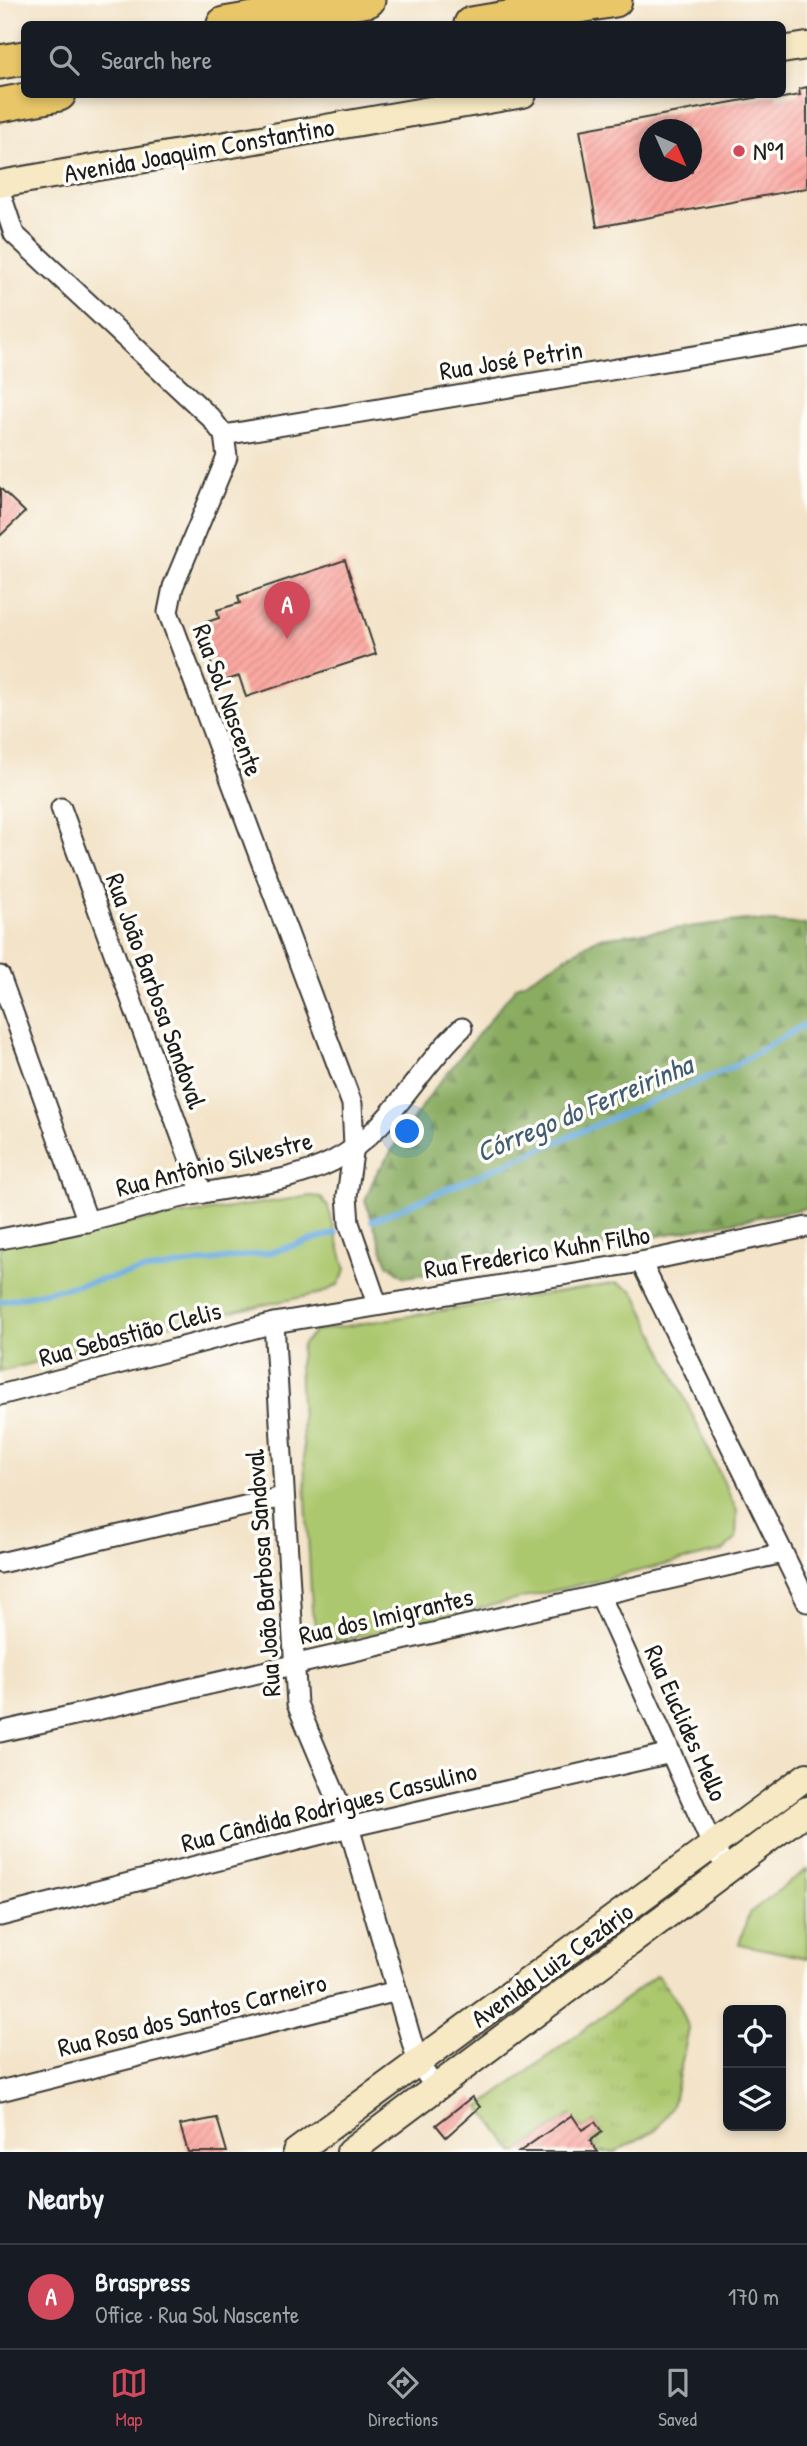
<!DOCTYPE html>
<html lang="en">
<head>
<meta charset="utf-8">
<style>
  :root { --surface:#171b24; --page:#242831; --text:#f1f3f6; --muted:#9ea1a6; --line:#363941; --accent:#d1495b }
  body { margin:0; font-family:"Patrick Hand",sans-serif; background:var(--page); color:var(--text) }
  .controls { position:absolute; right:21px; bottom:21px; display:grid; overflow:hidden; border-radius:10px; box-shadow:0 4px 10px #0003 }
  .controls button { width:63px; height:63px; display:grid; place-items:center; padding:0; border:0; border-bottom:2px solid var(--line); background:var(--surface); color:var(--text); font:35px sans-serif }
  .compass { position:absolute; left:639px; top:119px; width:63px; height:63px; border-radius:50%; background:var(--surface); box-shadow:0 4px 10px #0003; rotate:135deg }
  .you { position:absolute; left:408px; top:1132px; width:24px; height:24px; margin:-18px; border:5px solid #fff; border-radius:50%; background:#1a73e8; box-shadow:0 0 0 10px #1a73e833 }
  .badge { display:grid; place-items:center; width:46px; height:46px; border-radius:50%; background:var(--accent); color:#fff; font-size:23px; font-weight:700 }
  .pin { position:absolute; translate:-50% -58px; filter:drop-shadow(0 2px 4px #0008) }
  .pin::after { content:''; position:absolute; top:37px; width:24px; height:21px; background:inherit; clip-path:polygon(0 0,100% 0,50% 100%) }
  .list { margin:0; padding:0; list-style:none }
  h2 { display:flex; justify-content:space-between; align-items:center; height:91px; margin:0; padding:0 28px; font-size:30px }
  h2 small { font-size:23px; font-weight:400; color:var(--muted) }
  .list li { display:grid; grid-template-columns:46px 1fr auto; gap:21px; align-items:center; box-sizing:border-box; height:105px; padding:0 28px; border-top:2px solid var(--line) }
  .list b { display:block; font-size:26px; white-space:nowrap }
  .list p { margin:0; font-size:23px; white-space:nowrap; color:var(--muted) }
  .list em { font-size:23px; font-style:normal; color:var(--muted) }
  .icon { flex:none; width:38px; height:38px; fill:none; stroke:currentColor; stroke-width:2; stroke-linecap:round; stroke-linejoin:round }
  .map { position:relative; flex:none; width:807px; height:2152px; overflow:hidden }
  .search { position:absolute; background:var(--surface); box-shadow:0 4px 10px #0003; left:21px; right:21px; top:21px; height:77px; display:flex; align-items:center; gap:18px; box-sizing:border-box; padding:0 24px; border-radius:10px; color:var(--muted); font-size:26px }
  .sheet { height:196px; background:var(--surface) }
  nav { display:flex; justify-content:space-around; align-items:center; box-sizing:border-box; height:98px; border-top:2px solid var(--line); background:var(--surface); font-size:19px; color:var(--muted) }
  nav a { display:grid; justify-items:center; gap:4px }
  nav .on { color:var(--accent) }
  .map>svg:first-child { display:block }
  .grass { fill:url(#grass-tufts); stroke:#647245; stroke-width:2 }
  .forest { fill:url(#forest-firs); stroke:#52643e; stroke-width:2 }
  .park { fill:#acc86e; stroke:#647245; stroke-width:2 }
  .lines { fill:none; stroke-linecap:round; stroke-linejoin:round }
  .stream { stroke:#69abdd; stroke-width:6 }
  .building { fill:url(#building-hatch); fill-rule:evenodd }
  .street-casing { stroke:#3c3a36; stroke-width:23 }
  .secondary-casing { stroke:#3c3a36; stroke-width:30 }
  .highway-casing { stroke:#3c3a36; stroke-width:37 }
  .street { stroke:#fff; stroke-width:19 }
  .secondary { stroke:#f6e9c3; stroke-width:26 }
  .highway { stroke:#e9c769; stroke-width:33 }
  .poi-dot { fill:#d1495b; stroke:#fdfcf7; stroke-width:2.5 }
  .labels { text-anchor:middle; stroke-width:7; stroke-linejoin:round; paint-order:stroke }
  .street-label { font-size:26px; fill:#1c1c1c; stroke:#fdfcf7 }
  .poi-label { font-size:26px; fill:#1c1c1c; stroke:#fdfcf7; text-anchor:start }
  .water-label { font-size:28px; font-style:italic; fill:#3f5c73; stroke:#fdfcf7 }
</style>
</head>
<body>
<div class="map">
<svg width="807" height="2152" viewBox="0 0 807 2152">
  <defs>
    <pattern id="grass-tufts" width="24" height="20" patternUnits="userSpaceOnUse" patternTransform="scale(1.75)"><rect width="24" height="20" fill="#acc86e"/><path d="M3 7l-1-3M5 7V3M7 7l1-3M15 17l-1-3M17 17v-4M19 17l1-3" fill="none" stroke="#93ab5f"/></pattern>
    <pattern id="forest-firs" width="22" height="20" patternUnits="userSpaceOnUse" patternTransform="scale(1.75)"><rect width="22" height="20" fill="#89ac61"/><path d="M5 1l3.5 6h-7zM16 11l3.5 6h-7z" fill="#6f8b4f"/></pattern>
    <pattern id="building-hatch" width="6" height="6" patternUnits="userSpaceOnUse" patternTransform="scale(1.75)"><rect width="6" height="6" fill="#fba8a2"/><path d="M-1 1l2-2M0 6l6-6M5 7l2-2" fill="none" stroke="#d7908b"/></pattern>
  </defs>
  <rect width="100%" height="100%" fill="#fdfcf7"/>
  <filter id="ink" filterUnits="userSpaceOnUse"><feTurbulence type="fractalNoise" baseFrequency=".0143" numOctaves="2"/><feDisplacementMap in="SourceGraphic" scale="14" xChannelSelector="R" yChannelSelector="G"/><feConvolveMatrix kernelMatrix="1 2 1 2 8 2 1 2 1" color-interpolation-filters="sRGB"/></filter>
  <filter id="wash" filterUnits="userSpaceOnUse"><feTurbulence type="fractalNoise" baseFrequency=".00686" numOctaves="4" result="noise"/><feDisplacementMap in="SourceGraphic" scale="28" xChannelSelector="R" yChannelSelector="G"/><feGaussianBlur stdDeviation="1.57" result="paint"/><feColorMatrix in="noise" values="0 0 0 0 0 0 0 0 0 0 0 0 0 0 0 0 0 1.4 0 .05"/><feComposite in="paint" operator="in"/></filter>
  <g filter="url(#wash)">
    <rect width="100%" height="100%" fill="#f3e3c8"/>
    <!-- grass -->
    <path class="grass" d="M 657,1975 L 679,2004 L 689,2029 L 672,2106 L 657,2129 L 615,2152 L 598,2152 L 590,2141 L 602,2132 L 595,2122 L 582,2130 L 571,2115 L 519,2152 L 514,2152 L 480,2107 Z"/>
    <!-- forest -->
    <path class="forest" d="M 746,920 L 807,925 L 807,1208 L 546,1257 L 405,1277 L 388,1265 L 365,1200 L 376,1174 L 432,1092 L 516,987 L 598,938 Z"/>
    <!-- park -->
    <g class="park">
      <path d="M 311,1196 L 321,1197 L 328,1207 L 346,1270 L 338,1285 L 322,1293 L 185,1321 L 0,1372 L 0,1242 Z"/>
      <path d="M 617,1283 L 632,1290 L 638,1298 L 737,1511 L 736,1539 L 723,1551 L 340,1641 C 322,1636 317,1629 312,1612 L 299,1365 L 302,1345 L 315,1331 Z"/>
      <path d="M 807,1869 L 807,1958 L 739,1944 L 749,1913 Z"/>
    </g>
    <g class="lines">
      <!-- stream -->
      <g class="stream">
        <path d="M 372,1221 L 734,1066 L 807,1023"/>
        <path d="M 0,1302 L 141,1271 L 272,1252 L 336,1233"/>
      </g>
    </g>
    <g id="blocks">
      <!-- building -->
      <g class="building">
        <path d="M 807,87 L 807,188 L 597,227 L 580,130 L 776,94 L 777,99 L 800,95 L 799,89 ZM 650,130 L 692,130 L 692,172 L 650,172 Z"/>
        <path d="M 0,488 L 25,512 L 0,536 Z"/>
        <path d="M 345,560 L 376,654 L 246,697 L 239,676 L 218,683 L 198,625 L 219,618 L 217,610 L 240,603 L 238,596 Z"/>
        <path d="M 472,2097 L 480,2107 L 446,2137 L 436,2125 Z"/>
        <path d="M 572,2115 L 582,2130 L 595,2122 L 602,2132 L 590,2141 L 598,2152 L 519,2152 Z"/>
        <path d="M 217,2118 L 227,2152 L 188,2152 L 180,2125 Z"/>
      </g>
    </g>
  </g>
  <g filter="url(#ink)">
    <use href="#blocks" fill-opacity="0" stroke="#3c3a36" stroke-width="2"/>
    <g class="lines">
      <defs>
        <g id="street">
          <path d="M 0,192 L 14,234 L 211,418 L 224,435 L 227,457 L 173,587 L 168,612 L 352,1104 L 354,1146 L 347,1196 L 349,1223 L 377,1304"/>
          <path d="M 224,435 L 807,337"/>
          <path d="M 61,808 L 202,1193"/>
          <path d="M 0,976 L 88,1222"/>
          <path d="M 0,1239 C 30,1233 60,1228 89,1221 C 127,1213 165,1199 203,1193 C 245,1185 294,1181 333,1161 C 390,1132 417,1069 462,1028"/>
          <path d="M 641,1262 L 807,1602"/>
          <path d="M 274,1323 L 297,1704 L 349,1827 L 418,2063 L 436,2088"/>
          <path d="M 0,1395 L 274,1323 L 641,1262 L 807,1227"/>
          <path d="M 0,1563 L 283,1497"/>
          <path d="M 600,1595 L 713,1847 L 728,1869"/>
          <path d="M 0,1732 L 783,1553"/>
          <path d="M 0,1916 L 349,1827 L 671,1753"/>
          <path d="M 0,2091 L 397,1991"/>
        </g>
        <g id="secondary">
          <path d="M 782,50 L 807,46"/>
          <path d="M 0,184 L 523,94"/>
          <path d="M 296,2152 L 807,1776"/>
          <path d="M 350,2152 L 807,1810"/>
        </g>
        <g id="highway">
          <path d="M 224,24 L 368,0"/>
          <path d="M 471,24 L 615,0"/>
          <path d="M 0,62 L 24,58"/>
          <path d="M 0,105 L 59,94"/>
        </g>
      </defs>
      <!-- street casing -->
      <use href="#street" class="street-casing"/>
      <!-- secondary casing -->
      <use href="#secondary" class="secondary-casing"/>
      <!-- highway casing -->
      <use href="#highway" class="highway-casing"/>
      <!-- street -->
      <use href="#street" class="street"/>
      <!-- secondary -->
      <use href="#secondary" class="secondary"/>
      <!-- highway -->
      <use href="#highway" class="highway"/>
    </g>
  </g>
  <!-- markers -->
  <circle class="poi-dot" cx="739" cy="151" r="7"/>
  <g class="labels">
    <!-- street labels -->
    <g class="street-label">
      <text transform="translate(199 150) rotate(-10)" y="9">Avenida Joaquim Constantino</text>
      <text transform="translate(511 360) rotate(-9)" y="9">Rua José Petrin</text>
      <text transform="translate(228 700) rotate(70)" y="9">Rua Sol Nascente</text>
      <text transform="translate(156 991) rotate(70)" y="9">Rua João Barbosa Sandoval</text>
      <text transform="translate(214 1164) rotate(-14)" y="9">Rua Antônio Silvestre</text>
      <text transform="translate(537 1252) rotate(-9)" y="9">Rua Frederico Kuhn Filho</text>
      <text transform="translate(130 1334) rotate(-15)" y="9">Rua Sebastião Clelis</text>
      <text transform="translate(263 1573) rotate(-94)" y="9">Rua João Barbosa Sandoval</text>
      <text transform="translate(386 1616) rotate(-13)" y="9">Rua dos Imigrantes</text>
      <text transform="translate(686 1723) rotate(66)" y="9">Rua Euclides Mello</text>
      <text transform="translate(329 1807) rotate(-14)" y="9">Rua Cândida Rodrigues Cassulino</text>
      <text transform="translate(552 1965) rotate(-36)" y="9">Avenida Luiz Cezário</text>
      <text transform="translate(192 2015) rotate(-14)" y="9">Rua Rosa dos Santos Carneiro</text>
    </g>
    <!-- poi labels -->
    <g class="poi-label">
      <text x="753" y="160">Nº1</text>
    </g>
    <!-- water labels -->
    <g class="water-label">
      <text transform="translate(584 1108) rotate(-23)" y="10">Córrego do Ferreirinha</text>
    </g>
  </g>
</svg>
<div class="controls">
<button><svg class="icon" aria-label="locate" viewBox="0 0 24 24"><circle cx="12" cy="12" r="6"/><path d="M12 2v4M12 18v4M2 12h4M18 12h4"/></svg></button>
<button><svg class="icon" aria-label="layers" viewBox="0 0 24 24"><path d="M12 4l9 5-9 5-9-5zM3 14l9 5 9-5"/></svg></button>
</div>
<svg class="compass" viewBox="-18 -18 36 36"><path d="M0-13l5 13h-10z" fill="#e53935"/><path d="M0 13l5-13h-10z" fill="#9ea1a6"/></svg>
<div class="you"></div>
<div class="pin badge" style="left:287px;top:639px">A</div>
<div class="search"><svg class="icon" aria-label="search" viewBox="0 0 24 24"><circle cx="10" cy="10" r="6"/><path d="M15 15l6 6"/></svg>Search here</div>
</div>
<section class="sheet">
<h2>Nearby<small></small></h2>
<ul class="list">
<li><span class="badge">A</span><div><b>Braspress</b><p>Office · Rua Sol Nascente</p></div><em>170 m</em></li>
</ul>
</section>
<nav>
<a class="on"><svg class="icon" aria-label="map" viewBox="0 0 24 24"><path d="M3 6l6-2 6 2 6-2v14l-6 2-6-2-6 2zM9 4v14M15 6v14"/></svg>Map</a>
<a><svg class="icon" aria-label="directions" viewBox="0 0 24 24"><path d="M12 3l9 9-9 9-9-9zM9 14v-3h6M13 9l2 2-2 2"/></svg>Directions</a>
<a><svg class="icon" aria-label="saved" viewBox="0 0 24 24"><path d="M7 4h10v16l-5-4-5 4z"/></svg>Saved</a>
</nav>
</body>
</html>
